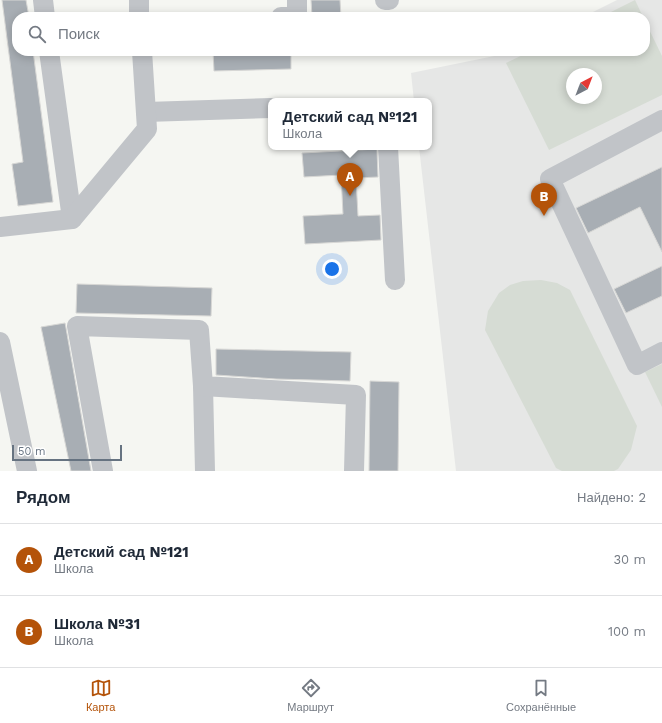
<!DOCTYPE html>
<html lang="ru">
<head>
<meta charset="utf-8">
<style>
  :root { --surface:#fff; --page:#f6f6f7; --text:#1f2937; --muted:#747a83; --line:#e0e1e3; --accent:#b45309 }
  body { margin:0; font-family:"Work Sans",sans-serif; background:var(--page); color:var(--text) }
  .compass { position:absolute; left:566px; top:68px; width:36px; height:36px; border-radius:50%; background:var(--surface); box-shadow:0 2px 10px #0003; rotate:42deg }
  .scale { position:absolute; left:12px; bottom:10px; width:110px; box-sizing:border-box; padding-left:4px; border:2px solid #667381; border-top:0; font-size:11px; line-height:14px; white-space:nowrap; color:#667381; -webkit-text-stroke:3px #fff; paint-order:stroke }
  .you { position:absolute; left:332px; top:269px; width:14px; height:14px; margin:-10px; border:3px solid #fff; border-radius:50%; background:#1a73e8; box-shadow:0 0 0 6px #1a73e833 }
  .badge { display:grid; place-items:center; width:26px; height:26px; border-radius:50%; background:var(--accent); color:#fff; font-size:13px; font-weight:700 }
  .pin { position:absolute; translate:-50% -33px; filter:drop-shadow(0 1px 2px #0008) }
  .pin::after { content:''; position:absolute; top:21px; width:14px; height:12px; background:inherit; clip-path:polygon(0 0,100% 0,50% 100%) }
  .popup { position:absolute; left:268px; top:98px; width:164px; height:52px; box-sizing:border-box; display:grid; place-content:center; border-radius:8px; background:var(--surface); filter:drop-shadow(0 1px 3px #0005); font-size:13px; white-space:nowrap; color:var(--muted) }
  .popup b { font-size:15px; color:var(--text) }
  .popup::after { content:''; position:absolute; left:50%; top:100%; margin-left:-8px; border:8px solid transparent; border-top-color:var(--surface) }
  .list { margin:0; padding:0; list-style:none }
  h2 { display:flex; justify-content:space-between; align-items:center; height:52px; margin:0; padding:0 16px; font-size:17px }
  h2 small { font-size:13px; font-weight:400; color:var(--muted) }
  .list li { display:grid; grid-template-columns:26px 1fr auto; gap:12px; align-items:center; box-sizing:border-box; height:72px; padding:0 16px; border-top:1px solid var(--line) }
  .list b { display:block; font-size:15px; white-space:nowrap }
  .list p { margin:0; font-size:13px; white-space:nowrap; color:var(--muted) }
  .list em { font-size:13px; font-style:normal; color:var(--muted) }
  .icon { flex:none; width:22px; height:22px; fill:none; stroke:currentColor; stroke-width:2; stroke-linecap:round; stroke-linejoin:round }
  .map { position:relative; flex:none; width:662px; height:471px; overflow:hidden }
  .search { position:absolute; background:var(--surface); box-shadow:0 2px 10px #0003; left:12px; right:12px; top:12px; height:44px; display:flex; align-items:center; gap:10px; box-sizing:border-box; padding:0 14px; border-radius:16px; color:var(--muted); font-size:15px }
  .sheet { height:196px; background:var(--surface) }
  nav { display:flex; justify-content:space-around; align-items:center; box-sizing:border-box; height:56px; border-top:1px solid var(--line); background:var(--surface); font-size:11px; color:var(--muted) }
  nav a { display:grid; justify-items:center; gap:2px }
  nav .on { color:var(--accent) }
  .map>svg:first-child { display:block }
  .built { fill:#e6e7e6; fill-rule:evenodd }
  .green { fill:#d6dcd4; fill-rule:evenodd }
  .building { fill:#a8aeb4; stroke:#d7d7d5 }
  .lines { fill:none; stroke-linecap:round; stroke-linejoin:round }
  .minor { stroke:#c1c4c8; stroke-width:20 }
</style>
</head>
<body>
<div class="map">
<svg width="662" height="471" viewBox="0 0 662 471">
  <rect width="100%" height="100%" fill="#f5f6f2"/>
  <!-- built -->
  <path class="built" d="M 617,0 L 662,0 L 662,471 L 456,471 L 419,147 L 429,147 L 429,101 L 414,101 L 411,73 L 509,53 L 514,51 L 645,51 L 645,17 L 583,17 ZM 572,74 L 596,74 L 596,98 L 572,98 Z"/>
  <!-- green -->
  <g class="green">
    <path d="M 635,0 L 643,17 L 601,17 Z"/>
    <path d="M 645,21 L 662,56 L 662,95 L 549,150 L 506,63 L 531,51 L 645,51 ZM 572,74 L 596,74 L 596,98 L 572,98 Z"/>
    <path d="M 541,280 L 557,283 L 570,290 L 637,426 L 631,450 L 618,469 L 614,471 L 562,471 L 556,468 L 485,330 L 488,311 L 499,293 L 510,285 L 523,281 Z"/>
    <path d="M 662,364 L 662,407 L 645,372 Z"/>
  </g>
  <!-- building -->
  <g class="building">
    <path d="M 2,0 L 26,0 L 29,17 L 17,17 L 17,51 L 33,51 L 53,202 L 18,206 L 12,164 L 23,162 Z"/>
    <path d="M 311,0 L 340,0 L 341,17 L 312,17 Z"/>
    <path d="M 213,51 L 291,51 L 291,69 L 214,71 Z"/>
    <path d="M 377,149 L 378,177 L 356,178 L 358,216 L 380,215 L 381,240 L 305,244 L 303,216 L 343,214 L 341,175 L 304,177 L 302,153 Z"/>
    <path d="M 662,167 L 662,252 L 640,207 L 588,233 L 576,208 Z"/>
    <path d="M 662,266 L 662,296 L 626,313 L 614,289 Z"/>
    <path d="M 77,284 L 212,288 L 211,316 L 76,313 Z"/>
    <path d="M 65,323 L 66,328 L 91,471 L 71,471 L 41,327 Z"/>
    <path d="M 216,349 L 351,352 L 350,381 L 276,379 L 216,375 Z"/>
    <path d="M 370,381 L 399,382 L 398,471 L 369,471 Z"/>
  </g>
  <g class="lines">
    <!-- minor -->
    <g class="minor">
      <path d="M 43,0 L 45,17"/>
      <path d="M 139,0 L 139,17"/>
      <path d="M 385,0 L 389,0"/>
      <path d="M 281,17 L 297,17 L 297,0"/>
      <path d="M 49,51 L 72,219"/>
      <path d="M 146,112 L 271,108"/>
      <path d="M 662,120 L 550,179 L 637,365 L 662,352"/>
      <path d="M 388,147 L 395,280"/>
      <path d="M 0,227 L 72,219 L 147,129 L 142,51"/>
      <path d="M 0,342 L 27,471"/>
      <path d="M 203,386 L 205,471"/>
      <path d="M 103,471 L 77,326 L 199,330 L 203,386 L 356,395 L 354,471"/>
    </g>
  </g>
</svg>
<svg class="compass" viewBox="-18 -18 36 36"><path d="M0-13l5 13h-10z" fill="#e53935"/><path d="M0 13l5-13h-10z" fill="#747a83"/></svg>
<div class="scale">50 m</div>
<div class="you"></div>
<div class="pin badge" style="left:350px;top:196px">A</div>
<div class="popup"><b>Детский сад №121</b>Школа</div>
<div class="pin badge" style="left:544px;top:216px">B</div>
<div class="search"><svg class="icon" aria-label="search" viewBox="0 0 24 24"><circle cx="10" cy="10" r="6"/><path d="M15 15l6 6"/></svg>Поиск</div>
</div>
<section class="sheet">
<h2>Рядом<small>Найдено: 2</small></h2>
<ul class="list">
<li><span class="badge">A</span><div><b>Детский сад №121</b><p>Школа</p></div><em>30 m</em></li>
<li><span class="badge">B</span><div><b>Школа №31</b><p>Школа</p></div><em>100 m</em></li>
</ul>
</section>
<nav>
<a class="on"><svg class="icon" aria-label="map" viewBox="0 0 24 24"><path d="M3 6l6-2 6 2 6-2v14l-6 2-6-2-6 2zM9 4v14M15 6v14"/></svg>Карта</a>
<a><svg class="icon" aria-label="directions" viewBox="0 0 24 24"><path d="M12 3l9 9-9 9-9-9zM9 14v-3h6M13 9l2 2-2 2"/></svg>Маршрут</a>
<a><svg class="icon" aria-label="saved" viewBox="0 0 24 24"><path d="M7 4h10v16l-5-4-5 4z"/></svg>Сохранённые</a>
</nav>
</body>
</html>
